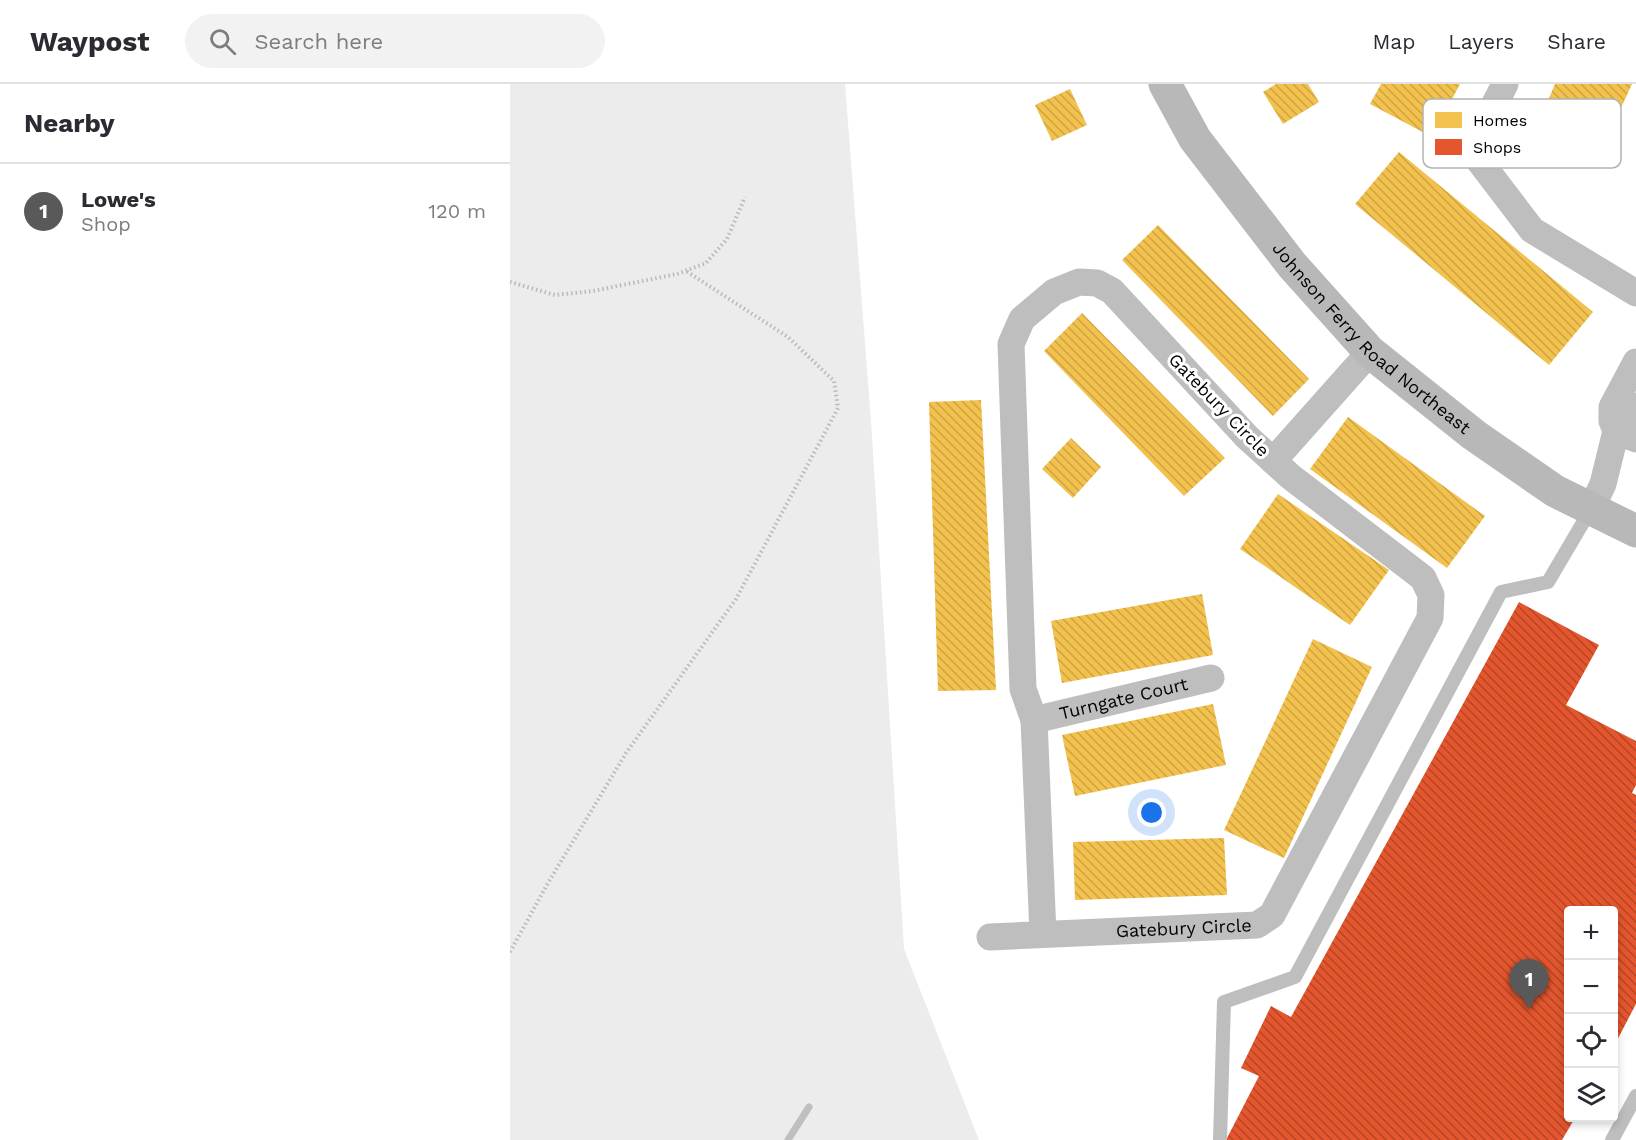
<!DOCTYPE html>
<html lang="en">
<head>
<meta charset="utf-8">
<style>
  :root { --surface:#fff; --page:#f2f2f3; --text:#2b2b33; --muted:#7c7c81; --line:#e1e1e2; --accent:#595959 }
  body { margin:0; font-family:"Work Sans",sans-serif; background:var(--page); color:var(--text) }
  .controls { position:absolute; right:18px; bottom:18px; display:grid; overflow:hidden; border-radius:6px; box-shadow:0 3px 9px #0003 }
  .controls button { width:54px; height:54px; display:grid; place-items:center; padding:0; border:0; border-bottom:2px solid var(--line); background:var(--surface); color:var(--text); font:30px sans-serif }
  .you { position:absolute; left:642px; top:729px; width:21px; height:21px; margin:-15px; border:4px solid #fff; border-radius:50%; background:#1a73e8; box-shadow:0 0 0 9px #1a73e833 }
  .badge { display:grid; place-items:center; width:39px; height:39px; border-radius:50%; background:var(--accent); color:#fff; font-size:20px; font-weight:700 }
  .pin { position:absolute; translate:-50% -50px; filter:drop-shadow(0 2px 3px #0008) }
  .pin::after { content:''; position:absolute; top:32px; width:21px; height:18px; background:inherit; clip-path:polygon(0 0,100% 0,50% 100%) }
  .list { margin:0; padding:0; list-style:none }
  h2 { display:flex; justify-content:space-between; align-items:center; height:78px; margin:0; padding:0 24px; font-size:26px }
  h2 small { font-size:20px; font-weight:400; color:var(--muted) }
  .list li { display:grid; grid-template-columns:39px 1fr auto; gap:18px; align-items:center; box-sizing:border-box; height:96px; padding:0 24px; border-top:2px solid var(--line) }
  .list b { display:block; font-size:22px; white-space:nowrap }
  .list p { margin:0; font-size:20px; white-space:nowrap; color:var(--muted) }
  .list em { font-size:20px; font-style:normal; color:var(--muted) }
  .icon { flex:none; width:33px; height:33px; fill:none; stroke:currentColor; stroke-width:2; stroke-linecap:round; stroke-linejoin:round }
  .map { position:relative; flex:none; width:1126px; height:1056px; overflow:hidden }
  header { display:flex; align-items:center; gap:36px; box-sizing:border-box; height:84px; padding:0 30px; background:var(--surface); border-bottom:2px solid var(--line) }
  header strong { font-size:28px }
  nav { display:flex; gap:33px; margin-inline-start:auto; font-size:21px }
  .search { width:420px; height:54px; background:var(--page); display:flex; align-items:center; gap:15px; box-sizing:border-box; padding:0 21px; border-radius:33px; color:var(--muted); font-size:22px }
  main { display:flex }
  aside { flex:1; background:var(--surface) }
  .map>svg:first-child { display:block }
  .green { fill:#ececec }
  .homes { fill:url(#homes-back-hatch) }
  .shops { fill:url(#shops-back-hatch) }
  .lines { fill:none; stroke-linecap:round; stroke-linejoin:round }
  .stream { stroke:#bfbfbf; stroke-width:7 }
  .path { stroke:#b9b9b9; stroke-width:4; stroke-dasharray:1.5 3; stroke-linecap:butt }
  .service { stroke:#bebebe; stroke-width:14 }
  .minor { stroke:#bebebe; stroke-width:27 }
  .secondary { stroke:#b8b8b8; stroke-width:33 }
  .labels { text-anchor:middle; stroke-width:6; stroke-linejoin:round; paint-order:stroke }
  .street-label { font-size:18px; fill:#000; stroke:#fff }
  .key { fill:#fff; stroke:#b2b2b2; stroke-width:1.5 }
  .key-label { font-size:16px; fill:#000 }
</style>
</head>
<body>
<header>
<strong>Waypost</strong>
<div class="search"><svg class="icon" aria-label="search" viewBox="0 0 24 24"><circle cx="10" cy="10" r="6"/><path d="M15 15l6 6"/></svg>Search here</div>
<nav><a>Map</a><a>Layers</a><a>Share</a></nav>
</header>
<main>
<aside>
<h2>Nearby<small></small></h2>
<ul class="list">
<li><span class="badge">1</span><div><b>Lowe's</b><p>Shop</p></div><em>120 m</em></li>
</ul>
</aside>
<div class="map">
<svg width="1126" height="1056" viewBox="0 0 1126 1056">
  <defs>
    <pattern id="homes-back-hatch" width="6" height="6" patternUnits="userSpaceOnUse" patternTransform="scale(1.5)"><rect width="6" height="6" fill="#f2c14e"/><path d="M-1 5l2 2M0 0l6 6M5-1l2 2" fill="none" stroke="#cea442"/></pattern>
    <pattern id="shops-back-hatch" width="6" height="6" patternUnits="userSpaceOnUse" patternTransform="scale(1.5)"><rect width="6" height="6" fill="#e4572e"/><path d="M-1 5l2 2M0 0l6 6M5-1l2 2" fill="none" stroke="#b64625"/></pattern>
  </defs>
  <rect width="100%" height="100%" fill="#fff"/>
  <!-- green -->
  <path class="green" d="M 0,0 L 335,0 L 361,337 L 394,865 L 469,1056 L 0,1056 Z"/>
  <!-- homes -->
  <g class="homes">
    <path d="M 766,0 L 798,0 L 809,18 L 773,40 L 753,8 Z"/>
    <path d="M 871,0 L 950,0 L 922,53 L 860,20 Z"/>
    <path d="M 1045,0 L 1122,0 L 1097,54 L 1034,26 Z"/>
    <path d="M 560,5 L 577,41 L 542,57 L 525,21 Z"/>
    <path d="M 889,68 L 1083,228 L 1039,281 L 845,120 Z"/>
    <path d="M 648,141 L 799,295 L 763,332 L 612,176 Z"/>
    <path d="M 572,229 L 715,374 L 674,412 L 534,267 Z"/>
    <path d="M 471,316 L 486,606 L 428,607 L 419,318 Z"/>
    <path d="M 838,333 L 975,432 L 937,484 L 800,385 Z"/>
    <path d="M 561,354 L 591,383 L 563,414 L 532,385 Z"/>
    <path d="M 768,410 L 879,486 L 840,541 L 730,465 Z"/>
    <path d="M 692,510 L 703,571 L 552,599 L 541,537 Z"/>
    <path d="M 803,555 L 862,583 L 774,774 L 714,746 Z"/>
    <path d="M 703,620 L 716,681 L 565,712 L 552,651 Z"/>
    <path d="M 714,754 L 717,811 L 565,816 L 563,758 Z"/>
  </g>
  <!-- shops -->
  <path class="shops" d="M 1009,518 L 1089,561 L 1056,621 L 1126,657 L 1126,701 L 1122,709 L 1126,711 L 1126,920 L 1104,962 L 1104,826 L 1058,826 L 1058,1034 L 1065,1034 L 1052,1056 L 716,1056 L 749,992 L 731,984 L 761,922 L 781,933 Z"/>
  <g class="lines">
    <!-- stream -->
    <path class="stream" d="M 278,1056 L 299,1023"/>
    <!-- path -->
    <g class="path">
      <path d="M 0,198 L 45,211 L 83,207 L 167,190 L 196,179 L 217,155 L 235,113"/>
      <path d="M 0,868 L 38,799 L 116,669 L 226,515 L 328,324 L 324,297 L 278,253 L 176,187"/>
    </g>
    <!-- service -->
    <g class="service">
      <path d="M 710,1056 L 714,918 L 785,893 L 991,508 L 1038,498 L 1081,425"/>
      <path d="M 1102,1056 L 1126,1012"/>
    </g>
    <!-- minor -->
    <g class="minor">
      <path d="M 995,0 L 961,66 L 1022,146 L 1126,209"/>
      <path d="M 1126,278 L 1102,323 L 1102,337 L 1106,347 L 1126,355"/>
      <path d="M 763,377 L 860,268"/>
      <path d="M 1081,425 L 1093,400 L 1106,347 L 1117,337 L 1126,322"/>
      <path id="s1" d="M 524,636 L 701,594"/>
      <path id="s2" d="M 480,853 L 747,841 L 762,831 L 920,534 L 921,511 L 913,494 L 781,393 L 737,353 L 602,207 L 587,199 L 569,198 L 544,208 L 512,235 L 501,260 L 513,605 L 524,636 L 533,850"/>
    </g>
    <!-- secondary -->
    <path class="secondary" id="s3" d="M 655,0 L 685,55 L 782,181 L 860,268 L 964,351 L 1045,407 L 1126,447"/>
  </g>
  <g class="labels">
    <!-- street labels -->
    <g class="street-label">
      <text dy="6" stroke="none"><textPath href="#s3" startOffset="330">Johnson Ferry Road Northeast</textPath></text>
      <text transform="translate(709 321) rotate(46)" y="6">Gatebury Circle</text>
      <text dy="6" stroke="none"><textPath href="#s1" startOffset="92">Turngate Court</textPath></text>
      <text dy="6" stroke="none"><textPath href="#s2" startOffset="194">Gatebury Circle</textPath></text>
    </g>
  </g>
  <!-- legend -->
  <rect x="913" y="15" width="198" height="69" rx="9" class="key"/>
  <rect x="925" y="28" width="27" height="16" fill="#f2c14e"/>
  <rect x="925" y="55" width="27" height="16" fill="#e4572e"/>
  <g class="key-label">
    <text x="963" y="42">Homes</text>
    <text x="963" y="69">Shops</text>
  </g>
</svg>
<div class="controls">
<button>+</button>
<button>−</button>
<button><svg class="icon" aria-label="locate" viewBox="0 0 24 24"><circle cx="12" cy="12" r="6"/><path d="M12 2v4M12 18v4M2 12h4M18 12h4"/></svg></button>
<button><svg class="icon" aria-label="layers" viewBox="0 0 24 24"><path d="M12 4l9 5-9 5-9-5zM3 14l9 5 9-5"/></svg></button>
</div>
<div class="you"></div>
<div class="pin badge" style="left:1019px;top:925px">1</div>
</div>
</main>
</body>
</html>
